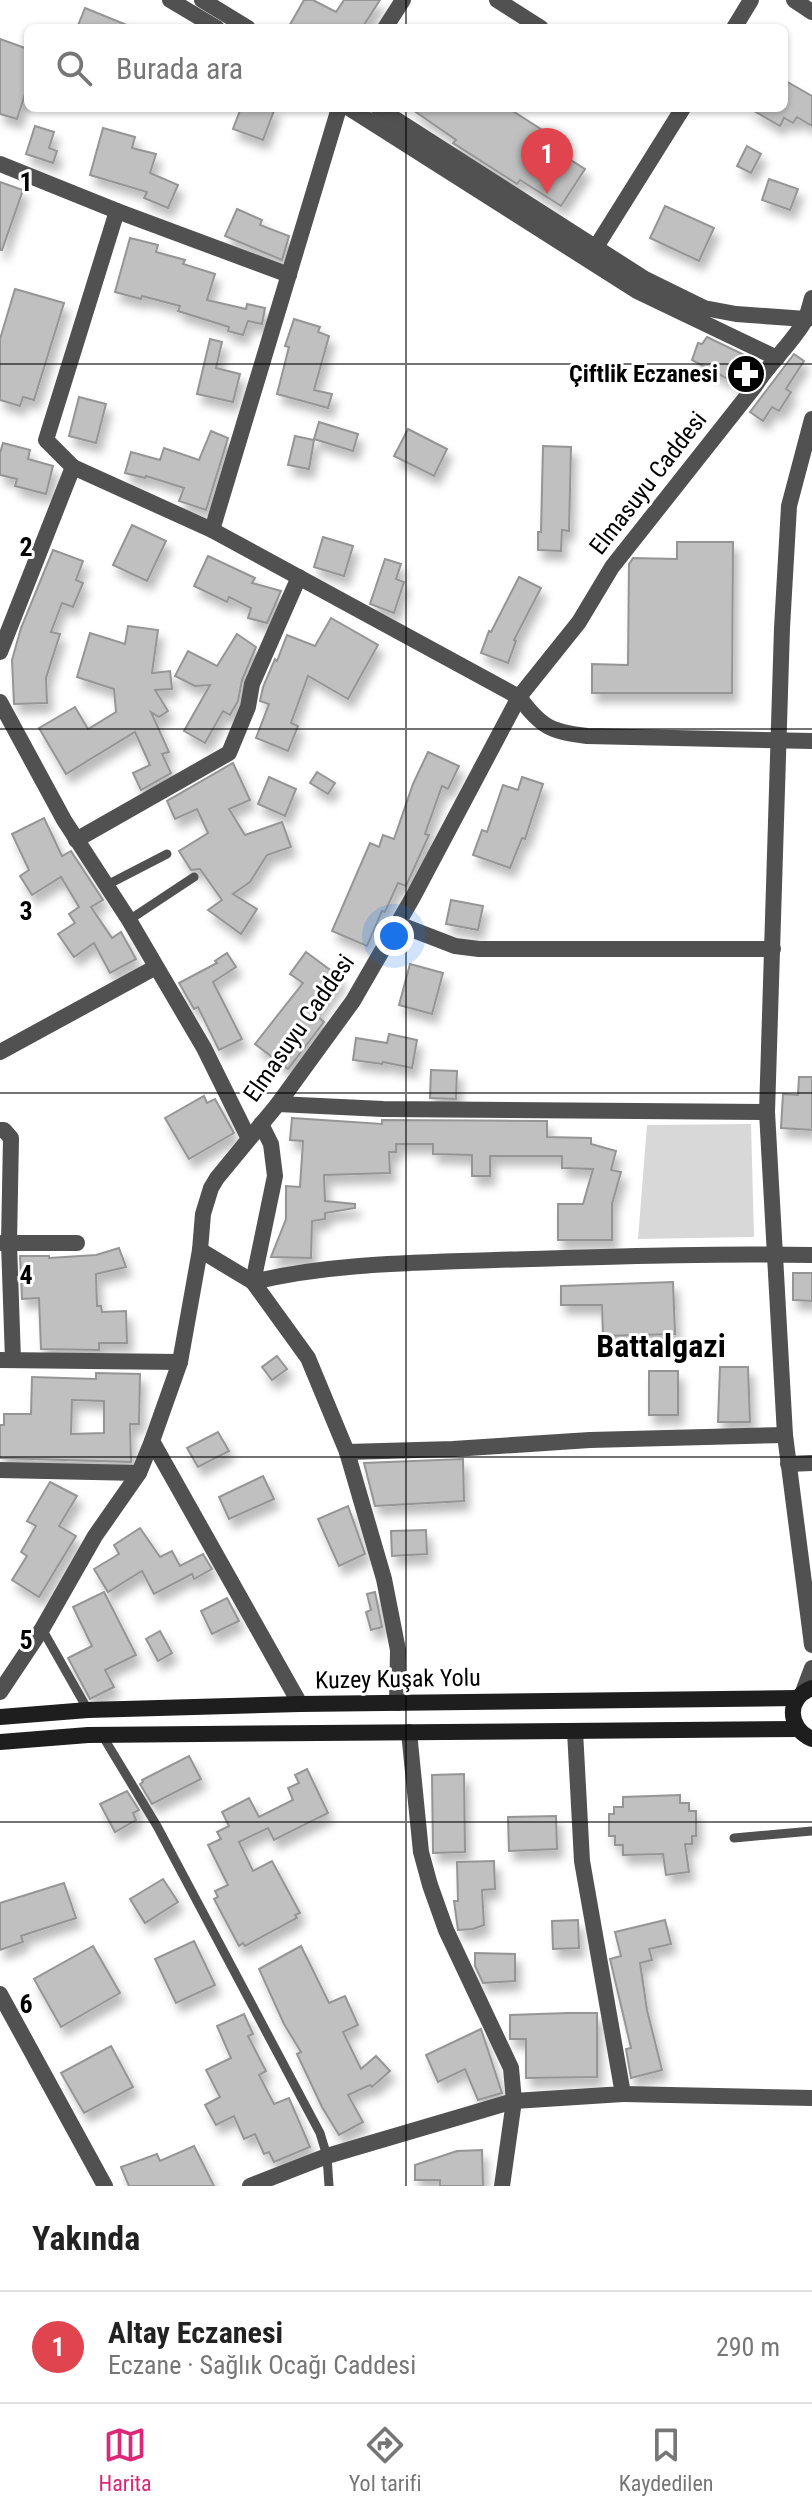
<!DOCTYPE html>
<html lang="tr">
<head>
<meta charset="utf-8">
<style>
  :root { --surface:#fff; --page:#f2f2f2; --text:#222; --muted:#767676; --line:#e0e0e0; --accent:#db2777 }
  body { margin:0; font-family:"Roboto Condensed",sans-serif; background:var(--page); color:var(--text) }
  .you { position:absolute; left:394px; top:936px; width:28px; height:28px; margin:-20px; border:6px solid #fff; border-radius:50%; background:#1a73e8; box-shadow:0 0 0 12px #1a73e833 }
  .badge { display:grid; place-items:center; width:52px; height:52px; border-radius:50%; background:var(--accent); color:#fff; font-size:26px; font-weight:700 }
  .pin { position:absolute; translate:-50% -66px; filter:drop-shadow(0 2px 4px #0008) }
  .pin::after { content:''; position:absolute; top:42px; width:28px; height:24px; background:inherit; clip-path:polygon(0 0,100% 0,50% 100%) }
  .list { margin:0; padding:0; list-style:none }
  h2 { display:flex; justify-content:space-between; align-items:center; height:104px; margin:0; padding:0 32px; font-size:34px }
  h2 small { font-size:26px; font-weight:400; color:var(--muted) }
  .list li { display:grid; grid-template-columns:52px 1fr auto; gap:24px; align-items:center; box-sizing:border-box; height:112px; padding:0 32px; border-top:2px solid var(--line) }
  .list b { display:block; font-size:30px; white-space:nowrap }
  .list p { margin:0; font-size:26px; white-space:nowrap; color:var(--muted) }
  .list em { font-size:26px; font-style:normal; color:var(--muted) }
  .icon { flex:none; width:44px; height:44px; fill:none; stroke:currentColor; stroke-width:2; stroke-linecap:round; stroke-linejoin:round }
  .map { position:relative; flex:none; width:812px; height:2186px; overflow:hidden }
  .search { position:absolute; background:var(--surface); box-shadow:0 2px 6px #0004; left:24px; right:24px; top:24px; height:88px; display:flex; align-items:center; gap:20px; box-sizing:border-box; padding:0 28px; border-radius:12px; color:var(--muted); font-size:30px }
  .sheet { height:216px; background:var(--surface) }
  nav { display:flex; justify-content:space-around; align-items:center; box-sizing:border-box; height:112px; border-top:2px solid var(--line); background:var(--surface); font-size:22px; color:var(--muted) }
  nav a { display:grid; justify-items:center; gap:4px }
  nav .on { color:var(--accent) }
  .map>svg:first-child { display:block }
  .green { fill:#d8d8d8 }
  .building { fill:#c0c0c0; stroke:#959595; stroke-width:2; fill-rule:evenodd; filter:url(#shadow) }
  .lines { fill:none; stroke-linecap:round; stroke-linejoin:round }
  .service { stroke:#515151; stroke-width:9 }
  .minor { stroke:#515151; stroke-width:16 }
  .tertiary { stroke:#515151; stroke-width:16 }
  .secondary { stroke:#1e1e1e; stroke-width:16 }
  .grid { fill:none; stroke:#000; stroke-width:2; stroke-opacity:0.55 }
  .labels { text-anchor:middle; stroke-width:6; stroke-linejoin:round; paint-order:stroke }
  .poi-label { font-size:24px; font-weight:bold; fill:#000; stroke:#fff; text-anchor:end }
  .street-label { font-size:24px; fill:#000; stroke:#fff }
  .district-label { font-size:32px; font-weight:bold; fill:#000; stroke:#fff }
  .grid-label { font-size:26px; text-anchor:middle; font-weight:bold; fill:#000; stroke:#fff; stroke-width:6; stroke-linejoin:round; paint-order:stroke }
</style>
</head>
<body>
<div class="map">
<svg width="812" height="2186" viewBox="0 0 812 2186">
  <defs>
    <filter id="shadow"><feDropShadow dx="5" dy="9" stdDeviation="4" flood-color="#0004"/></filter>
  </defs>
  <rect width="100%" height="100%" fill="#fff"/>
  <!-- green -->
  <path class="green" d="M 751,1124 L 754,1237 L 638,1239 L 647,1125 Z"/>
  <!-- building -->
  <g class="building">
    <path d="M 304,0 L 313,0 L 336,12 L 344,0 L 380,0 L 362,28 L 288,28 Z"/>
    <path d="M 85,8 L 134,28 L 77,28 Z"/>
    <path d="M 0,39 L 28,49 L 28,85 L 17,119 L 0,114 Z"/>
    <path d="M 784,80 L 812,96 L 812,126 L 797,117 L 793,123 L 784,118 L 780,126 L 749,108 L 784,108 Z"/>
    <path d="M 241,108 L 275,108 L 263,140 L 233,129 Z"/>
    <path d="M 410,108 L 508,108 L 550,135 L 544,143 L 585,169 L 561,206 L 520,180 L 517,184 L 453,143 L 456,140 Z"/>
    <path d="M 35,126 L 54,132 L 49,148 L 57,151 L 53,163 L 26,154 Z"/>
    <path d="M 103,128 L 135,137 L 132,148 L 156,154 L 150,173 L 178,185 L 168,208 L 144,198 L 147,192 L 90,175 Z"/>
    <path d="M 747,146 L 761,154 L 751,173 L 737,166 Z"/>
    <path d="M 769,179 L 798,189 L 790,210 L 762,200 Z"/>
    <path d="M 0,182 L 23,190 L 2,250 L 0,250 Z"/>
    <path d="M 665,206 L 714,228 L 699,261 L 650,238 Z"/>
    <path d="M 237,209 L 262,220 L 260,225 L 289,236 L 282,260 L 225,236 Z"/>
    <path d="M 130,238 L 158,245 L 156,252 L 185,260 L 183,264 L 215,274 L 207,300 L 246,309 L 247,304 L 265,308 L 262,324 L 248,321 L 243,335 L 228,331 L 229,327 L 178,311 L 180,306 L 142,296 L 141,299 L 115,292 Z"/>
    <path d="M 15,289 L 64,303 L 34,400 L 23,397 L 20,406 L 0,400 L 0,339 Z"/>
    <path d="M 294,319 L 320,327 L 318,332 L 329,336 L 314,390 L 332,394 L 328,408 L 277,394 L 289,347 L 285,346 Z"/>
    <path d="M 707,337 L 759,362 L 741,386 L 692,360 L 698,343 L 702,344 Z"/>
    <path d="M 210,339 L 222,342 L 216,368 L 240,374 L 233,402 L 197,394 Z"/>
    <path d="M 794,354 L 804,361 L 786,389 L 791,392 L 779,411 L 772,407 L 763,421 L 750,412 Z"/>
    <path d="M 79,397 L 106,404 L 96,443 L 69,436 Z"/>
    <path d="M 319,422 L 358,434 L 353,451 L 314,439 Z"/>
    <path d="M 408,429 L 447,449 L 434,476 L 394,456 Z"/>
    <path d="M 211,431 L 228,438 L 206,510 L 179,501 L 184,488 L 146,476 L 145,478 L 125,473 L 131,452 L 160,460 L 164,448 L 199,460 Z"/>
    <path d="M 295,436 L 314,440 L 309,469 L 288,465 Z"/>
    <path d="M 3,443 L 30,450 L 28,459 L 53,466 L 46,494 L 15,486 L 17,479 L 0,475 L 0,453 Z"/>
    <path d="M 543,446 L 571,447 L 569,531 L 562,530 L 561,551 L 538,550 L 538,532 L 541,532 Z"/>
    <path d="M 132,525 L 166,541 L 147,581 L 113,565 Z"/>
    <path d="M 323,537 L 353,546 L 344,576 L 314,567 Z"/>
    <path d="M 677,542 L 733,542 L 732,693 L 592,693 L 592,664 L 628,665 L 629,564 L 633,558 L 677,559 Z"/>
    <path d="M 53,550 L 83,561 L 76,580 L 83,583 L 73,607 L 62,603 L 51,632 L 60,634 L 46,678 L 47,703 L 14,704 L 12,660 L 21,628 Z"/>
    <path d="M 208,556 L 255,578 L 252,583 L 281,591 L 267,623 L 248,618 L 251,608 L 229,597 L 227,602 L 194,586 Z"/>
    <path d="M 385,559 L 401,564 L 396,579 L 404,582 L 394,613 L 370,604 Z"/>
    <path d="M 519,577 L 541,588 L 514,640 L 516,641 L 508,663 L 481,653 L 489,631 L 491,632 Z"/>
    <path d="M 331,618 L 378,645 L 348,699 L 308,676 L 291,723 L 298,726 L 288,751 L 256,738 L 269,704 L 260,701 L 263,687 L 275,659 L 277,661 L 287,635 L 315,646 Z"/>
    <path d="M 128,626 L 158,630 L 152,673 L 170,671 L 172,689 L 155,690 L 168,711 L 159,717 L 151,712 L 169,752 L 162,754 L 171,773 L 141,790 L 133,773 L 150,765 L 135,732 L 66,774 L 39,728 L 75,707 L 88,729 L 116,712 L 114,689 L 77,677 L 90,633 L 125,644 Z"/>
    <path d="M 237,634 L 256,647 L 242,680 L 238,701 L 230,715 L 223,711 L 205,743 L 184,731 L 210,685 L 195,686 L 175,676 L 188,651 L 217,666 Z"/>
    <path d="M 428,752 L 459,766 L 448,789 L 442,786 L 425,834 L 429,835 L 406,886 L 398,883 L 385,912 L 382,911 L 367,946 L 332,931 L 370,843 L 379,847 L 383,835 L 394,839 L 413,784 Z"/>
    <path d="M 233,763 L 250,800 L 229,809 L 245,835 L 282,822 L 291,847 L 267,855 L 250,882 L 233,894 L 257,909 L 241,934 L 208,910 L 222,900 L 200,869 L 191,870 L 179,851 L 208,833 L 197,809 L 175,819 L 167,801 Z"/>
    <path d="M 317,772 L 335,783 L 328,794 L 310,783 Z"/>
    <path d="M 269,777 L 296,789 L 285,816 L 258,804 Z"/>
    <path d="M 522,777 L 543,784 L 525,839 L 522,838 L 510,868 L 473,855 L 482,830 L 487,832 L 503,785 L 518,790 Z"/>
    <path d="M 44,818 L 62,856 L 71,851 L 103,900 L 91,907 L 112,938 L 121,932 L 136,959 L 110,973 L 94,943 L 74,957 L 58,934 L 75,923 L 69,914 L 79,907 L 61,877 L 32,895 L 20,876 L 29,870 L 12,834 Z"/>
    <path d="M 451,900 L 483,906 L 478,930 L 446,924 Z"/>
    <path d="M 306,952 L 341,978 L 315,1014 L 324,1022 L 288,1069 L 255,1044 L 303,983 L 290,974 Z"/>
    <path d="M 227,953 L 236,967 L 213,982 L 242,1039 L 219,1050 L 198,1007 L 194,1009 L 179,983 L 217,963 L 215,961 Z"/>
    <path d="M 410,964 L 443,973 L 432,1014 L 399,1005 Z"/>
    <path d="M 389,1034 L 417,1040 L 412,1068 L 383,1062 L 382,1064 L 353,1060 L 356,1038 L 387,1043 Z"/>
    <path d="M 431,1070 L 457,1071 L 456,1099 L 430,1098 Z"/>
    <path d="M 799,1077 L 812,1077 L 812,1130 L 781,1128 L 783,1094 L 798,1095 Z"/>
    <path d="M 204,1096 L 207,1103 L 215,1099 L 234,1133 L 189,1159 L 165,1118 Z"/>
    <path d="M 292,1118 L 382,1124 L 382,1120 L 547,1121 L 547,1137 L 591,1138 L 591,1144 L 616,1151 L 611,1170 L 621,1172 L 612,1204 L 612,1240 L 558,1240 L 558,1204 L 583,1204 L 593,1169 L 562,1168 L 562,1156 L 490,1156 L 490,1176 L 472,1176 L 472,1155 L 433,1154 L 433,1144 L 396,1144 L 396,1152 L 389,1152 L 390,1173 L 324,1175 L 325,1201 L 355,1204 L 355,1208 L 325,1213 L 325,1219 L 312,1221 L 311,1258 L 271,1257 L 286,1219 L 286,1186 L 300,1187 L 303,1141 L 290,1140 Z"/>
    <path d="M 119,1248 L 126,1267 L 96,1274 L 97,1306 L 101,1306 L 102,1312 L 126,1311 L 127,1343 L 99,1343 L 99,1350 L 41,1349 L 39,1298 L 22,1299 L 20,1256 L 49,1256 L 49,1258 L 96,1255 Z"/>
    <path d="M 793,1273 L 812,1273 L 812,1301 L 793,1300 Z"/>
    <path d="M 673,1282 L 675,1334 L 603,1336 L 602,1305 L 561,1305 L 561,1286 Z"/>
    <path d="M 277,1356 L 287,1369 L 272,1380 L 262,1367 Z"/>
    <path d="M 720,1367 L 748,1367 L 750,1422 L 718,1422 Z"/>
    <rect x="649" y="1371" width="29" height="44"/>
    <path d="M 96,1373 L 140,1374 L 139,1424 L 130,1424 L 131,1462 L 0,1458 L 0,1425 L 4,1425 L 4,1414 L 31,1414 L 32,1377 L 96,1379 ZM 72,1400 L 104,1401 L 104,1433 L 71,1434 Z"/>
    <path d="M 218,1432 L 229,1451 L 198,1467 L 187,1448 Z"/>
    <path d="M 463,1459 L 464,1501 L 375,1506 L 364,1463 Z"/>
    <path d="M 263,1476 L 274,1499 L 229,1519 L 219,1497 Z"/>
    <path d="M 50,1482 L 77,1496 L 59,1526 L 76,1536 L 39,1597 L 12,1580 L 27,1556 L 21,1552 L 36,1526 L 27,1521 Z"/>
    <path d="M 348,1506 L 365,1554 L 339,1566 L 318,1519 Z"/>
    <path d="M 140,1528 L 160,1557 L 172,1551 L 180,1566 L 203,1554 L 212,1569 L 194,1579 L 192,1574 L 154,1594 L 142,1571 L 108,1592 L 94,1569 L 119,1554 L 114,1545 Z"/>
    <path d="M 426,1530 L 427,1554 L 392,1556 L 391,1531 Z"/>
    <path d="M 104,1592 L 136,1655 L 105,1670 L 114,1687 L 90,1699 L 68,1658 L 92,1646 L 73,1607 Z"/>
    <path d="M 375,1592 L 382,1627 L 371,1630 L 366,1612 L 371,1610 L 367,1594 Z"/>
    <path d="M 227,1598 L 239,1621 L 212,1634 L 201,1611 Z"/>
    <path d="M 160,1631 L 172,1653 L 158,1661 L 146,1639 Z"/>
    <path d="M 189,1756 L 201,1779 L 152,1804 L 140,1784 L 143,1782 L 142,1780 Z"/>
    <path d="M 307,1769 L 328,1813 L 274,1840 L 268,1828 L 239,1842 L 253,1871 L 272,1861 L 300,1913 L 295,1915 L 297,1918 L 245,1946 L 243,1943 L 239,1946 L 214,1899 L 218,1897 L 215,1891 L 228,1885 L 208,1845 L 221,1839 L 217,1832 L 229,1826 L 222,1812 L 249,1798 L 259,1817 L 293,1800 L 288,1788 L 299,1783 L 295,1775 Z"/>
    <path d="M 464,1774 L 465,1852 L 433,1853 L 432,1775 Z"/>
    <path d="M 127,1791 L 139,1810 L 133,1813 L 136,1820 L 115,1832 L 100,1804 Z"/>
    <path d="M 680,1795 L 680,1803 L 689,1803 L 689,1811 L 696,1811 L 696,1836 L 692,1836 L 692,1844 L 685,1844 L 689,1872 L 666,1875 L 663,1854 L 623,1855 L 623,1845 L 615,1845 L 615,1836 L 609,1836 L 609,1814 L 614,1814 L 614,1807 L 623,1807 L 623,1797 Z"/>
    <path d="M 556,1816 L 557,1849 L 509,1851 L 508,1817 Z"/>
    <path d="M 494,1861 L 495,1889 L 482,1890 L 484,1925 L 473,1929 L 458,1930 L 454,1901 L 458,1901 L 457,1862 Z"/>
    <path d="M 163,1879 L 178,1902 L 145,1923 L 130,1899 Z"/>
    <path d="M 64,1883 L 76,1918 L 21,1936 L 23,1942 L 0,1950 L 0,1903 Z"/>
    <path d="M 578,1920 L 579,1948 L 553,1949 L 552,1921 Z"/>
    <path d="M 665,1920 L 671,1944 L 649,1949 L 652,1960 L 640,1963 L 647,2010 L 662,2070 L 631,2078 L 626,2049 L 631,2048 L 610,1959 L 621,1956 L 615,1932 Z"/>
    <path d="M 194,1941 L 215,1985 L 176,2003 L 155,1959 Z"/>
    <path d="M 93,1946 L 120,1993 L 61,2027 L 34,1979 Z"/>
    <path d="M 301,1946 L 329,2003 L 345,1996 L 358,2025 L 343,2032 L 361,2069 L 376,2056 L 390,2071 L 372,2087 L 370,2085 L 348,2095 L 363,2122 L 339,2135 L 322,2107 L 297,2054 L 301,2052 L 284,2024 L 259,1969 Z"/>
    <path d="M 475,1953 L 515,1954 L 515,1981 L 483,1983 L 475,1966 Z"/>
    <path d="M 568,2013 L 597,2013 L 597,2077 L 526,2078 L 526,2039 L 510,2039 L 510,2015 Z"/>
    <path d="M 244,2014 L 253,2034 L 248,2036 L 266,2071 L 259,2075 L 274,2104 L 289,2098 L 310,2147 L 274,2162 L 269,2152 L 264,2154 L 255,2134 L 244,2139 L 234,2116 L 216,2125 L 205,2105 L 220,2097 L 206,2070 L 231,2058 L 217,2026 Z"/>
    <path d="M 481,2029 L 502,2093 L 478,2100 L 465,2069 L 438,2082 L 426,2055 Z"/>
    <path d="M 111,2046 L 133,2087 L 84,2113 L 61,2073 Z"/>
    <path d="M 194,2146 L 214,2186 L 129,2186 L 121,2167 L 157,2154 L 160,2161 Z"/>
    <path d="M 482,2150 L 483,2186 L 440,2186 L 440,2180 L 415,2180 L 415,2165 L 457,2151 Z"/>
  </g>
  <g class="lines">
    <!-- service -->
    <g class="service">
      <path d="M 107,885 L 167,854"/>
      <path d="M 129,920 L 194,877"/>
      <path d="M 42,1629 L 88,1710"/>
      <path d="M 102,1735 L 157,1826 L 320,2133 L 327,2156 L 329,2186"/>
      <path d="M 734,1838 L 812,1831"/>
    </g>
    <!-- minor -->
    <g class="minor">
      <path d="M 497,0 L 541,28"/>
      <path d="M 794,0 L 812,12"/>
      <path d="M 385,28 L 403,0"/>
      <path d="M 734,28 L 751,0"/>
      <path d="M 339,108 L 212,530 L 519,697 C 541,727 551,732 587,736 L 812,741"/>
      <path d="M 0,164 L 117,211"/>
      <path d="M 596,247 L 683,108"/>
      <path d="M 812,419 L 789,506 L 782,628 L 767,1112 L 785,1435 L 812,1645"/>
      <path d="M 73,467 L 46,440 L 117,211 L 289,275"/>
      <path d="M 0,652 L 73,467 L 212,530"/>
      <path d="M 0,702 L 64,820 L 129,920 L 204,1048 L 248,1137"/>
      <path d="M 76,840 L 229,753 L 248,707 L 252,684 L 299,577"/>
      <path d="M 398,924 L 455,946 L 479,949 L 773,949"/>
      <path d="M 0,1052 L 156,967"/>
      <path d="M 278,1104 L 383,1109 L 767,1112"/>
      <path d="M 261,1124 L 271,1144 L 275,1176 L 253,1282 L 308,1358 L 347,1452 L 384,1579 L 398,1650 L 397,1703"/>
      <path d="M 0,1130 L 4,1130 L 11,1138 L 9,1243 L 13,1360"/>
      <path d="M 2,1243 L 77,1243"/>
      <path d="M 200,1250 L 253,1282 C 332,1263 414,1263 495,1260 C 601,1257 706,1253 812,1255"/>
      <path d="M 0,1360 L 180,1362"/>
      <path d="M 152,1441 L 300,1704"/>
      <path d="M 347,1452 L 453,1449 L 590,1440 L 785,1435"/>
      <path d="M 788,1464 L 812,1463"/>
      <path d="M 0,1470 L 139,1473"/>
      <path d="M 803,1692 L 812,1668"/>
      <path d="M 409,1732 L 421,1852 L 430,1885 L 446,1930 L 511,2068 L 514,2101 L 502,2186"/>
      <path d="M 0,1994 L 105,2186"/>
      <path d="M 623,2094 L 812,2098"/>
      <path d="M 250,2186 L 327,2156 L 514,2101 L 623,2094 L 582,1861 L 575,1731"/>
    </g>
    <!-- tertiary -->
    <g class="tertiary">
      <path d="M 170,0 L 217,28"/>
      <path d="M 202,0 L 248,28"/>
      <path d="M 349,108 L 637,291 L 777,358"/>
      <path d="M 378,108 L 645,279 L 704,308 L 736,314 L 806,319 L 812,298"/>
      <path d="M 0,1692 L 42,1629 L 95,1536 L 139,1473 L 152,1441 L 180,1362 L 200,1250 L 203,1214 L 211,1188 L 217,1178 L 278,1104 L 353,1001 L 413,897 L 519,697 L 579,622 L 612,567 L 755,386 C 770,362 792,344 806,319 L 812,318"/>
    </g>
    <!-- secondary -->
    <g class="secondary">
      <path d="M 812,1688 C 786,1698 787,1728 812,1739"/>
      <path d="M 0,1717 L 88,1710 L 300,1704 L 797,1698"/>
      <path d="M 0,1742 L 88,1735 L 797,1729"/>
    </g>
  </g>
  <!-- grid -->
  <path class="grid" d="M 406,0 L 406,28M 406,108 L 406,2186M 0,364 L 812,364M 0,729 L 812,729M 0,1093 L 812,1093M 0,1457 L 812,1457M 0,1822 L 812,1822"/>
  <!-- icons -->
  <defs>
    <symbol id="pharmacy-disc" viewBox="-11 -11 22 22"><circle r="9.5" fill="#000" stroke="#fff"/><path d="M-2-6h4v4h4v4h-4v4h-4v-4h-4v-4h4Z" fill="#fff"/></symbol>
  </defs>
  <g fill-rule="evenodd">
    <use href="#pharmacy-disc" x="724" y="352" width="44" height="44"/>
  </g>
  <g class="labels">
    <!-- poi labels -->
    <g class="poi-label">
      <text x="718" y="382">Çiftlik Eczanesi</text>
    </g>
    <!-- street labels -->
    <g class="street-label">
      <text transform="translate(648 483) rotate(-52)" y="8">Elmasuyu Caddesi</text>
      <text transform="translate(299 1028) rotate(-55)" y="8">Elmasuyu Caddesi</text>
      <text transform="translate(398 1679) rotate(-1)" y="8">Kuzey Kuşak Yolu</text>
    </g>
    <!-- district labels -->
    <g class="district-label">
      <text x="661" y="1357">Battalgazi</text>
    </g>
  </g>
  <g class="grid-label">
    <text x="26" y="191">1</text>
    <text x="26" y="556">2</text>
    <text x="26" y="920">3</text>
    <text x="26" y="1284">4</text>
    <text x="26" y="1649">5</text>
    <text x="26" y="2013">6</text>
  </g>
</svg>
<div class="you"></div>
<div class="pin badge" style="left:547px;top:194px;background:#e0444e">1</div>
<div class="search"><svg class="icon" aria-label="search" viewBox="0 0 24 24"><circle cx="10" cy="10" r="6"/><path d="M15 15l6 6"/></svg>Burada ara</div>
</div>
<section class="sheet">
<h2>Yakında<small></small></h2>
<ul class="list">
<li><span class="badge" style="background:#e0444e">1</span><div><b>Altay Eczanesi</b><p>Eczane · Sağlık Ocağı Caddesi</p></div><em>290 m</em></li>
</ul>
</section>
<nav>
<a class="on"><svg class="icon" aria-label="map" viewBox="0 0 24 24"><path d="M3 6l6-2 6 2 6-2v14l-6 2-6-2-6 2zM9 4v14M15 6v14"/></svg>Harita</a>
<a><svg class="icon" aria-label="directions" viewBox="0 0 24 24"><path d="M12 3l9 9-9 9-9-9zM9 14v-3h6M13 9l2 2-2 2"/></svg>Yol tarifi</a>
<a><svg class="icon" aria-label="saved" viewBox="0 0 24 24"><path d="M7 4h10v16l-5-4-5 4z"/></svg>Kaydedilen</a>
</nav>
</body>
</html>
